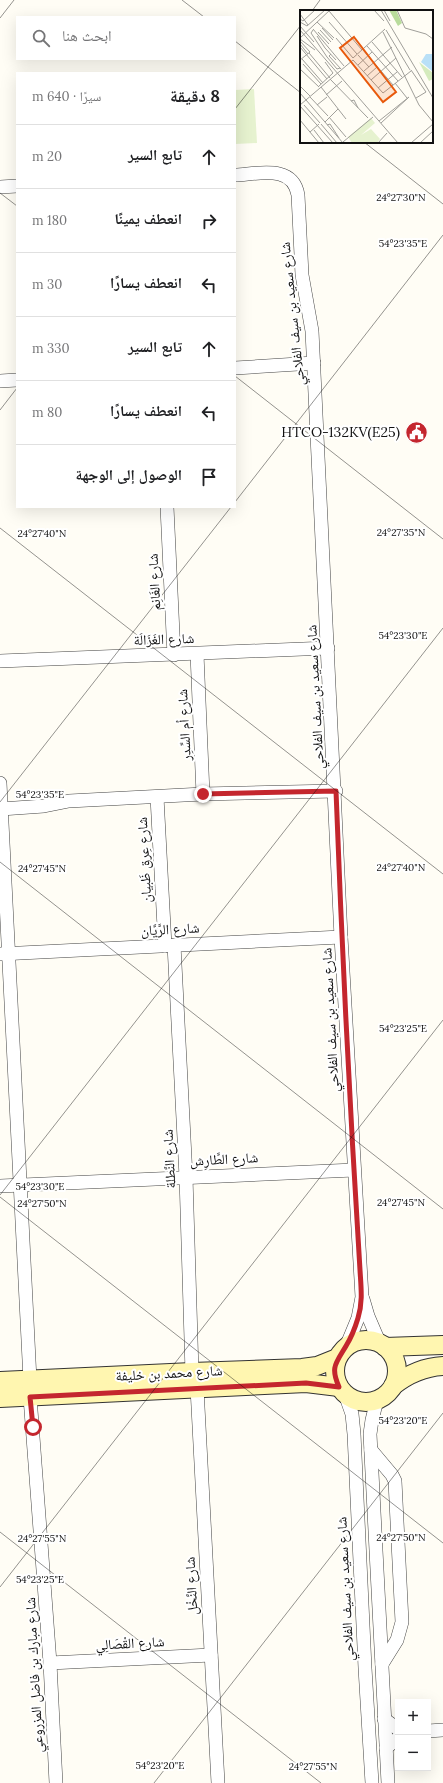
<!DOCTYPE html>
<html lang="ar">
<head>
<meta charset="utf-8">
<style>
  :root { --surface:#fff; --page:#f6f6f6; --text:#202124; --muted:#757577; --line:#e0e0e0 }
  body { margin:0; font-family:Lora,"Noto Naskh Arabic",serif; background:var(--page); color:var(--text); direction:rtl }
  .controls { position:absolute; right:12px; bottom:12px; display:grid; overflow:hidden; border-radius:0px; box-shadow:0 4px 16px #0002 }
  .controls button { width:36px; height:36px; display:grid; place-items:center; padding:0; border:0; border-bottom:1px solid var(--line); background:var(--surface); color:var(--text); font:20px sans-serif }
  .stop { position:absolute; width:12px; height:12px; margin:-9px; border:3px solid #c4262e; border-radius:50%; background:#fff }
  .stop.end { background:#c4262e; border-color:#fff; box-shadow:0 1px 4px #0008 }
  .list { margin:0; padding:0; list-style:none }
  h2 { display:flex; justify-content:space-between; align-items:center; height:52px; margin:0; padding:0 16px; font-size:17px }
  h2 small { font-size:13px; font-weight:400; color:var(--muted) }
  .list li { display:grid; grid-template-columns:26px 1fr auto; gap:12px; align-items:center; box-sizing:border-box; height:64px; padding:0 16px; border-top:1px solid var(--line) }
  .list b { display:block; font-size:15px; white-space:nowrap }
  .list em { font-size:13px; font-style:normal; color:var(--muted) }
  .icon { flex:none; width:22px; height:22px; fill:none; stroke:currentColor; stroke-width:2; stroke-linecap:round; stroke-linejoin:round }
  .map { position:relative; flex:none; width:443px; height:1783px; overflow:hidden; direction:ltr }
  .search { position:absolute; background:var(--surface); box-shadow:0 4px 16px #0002; left:16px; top:16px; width:220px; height:44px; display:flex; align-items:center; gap:10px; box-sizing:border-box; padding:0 14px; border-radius:0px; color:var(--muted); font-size:15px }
  .panel { position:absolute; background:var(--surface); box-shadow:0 4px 16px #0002; left:16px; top:72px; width:220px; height:436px; border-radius:0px; direction:rtl }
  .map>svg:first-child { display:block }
  .pitch { fill:#e6f2cf }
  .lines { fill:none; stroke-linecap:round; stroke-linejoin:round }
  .street-casing { stroke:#444; stroke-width:14 }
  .secondary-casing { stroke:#333; stroke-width:20 }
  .street { stroke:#fff; stroke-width:13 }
  .secondary { stroke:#fff6b0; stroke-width:18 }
  .route { stroke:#c4262e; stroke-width:5 }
  .ticks { fill:none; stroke:#111; stroke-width:1; stroke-opacity:0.45 }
  .labels { text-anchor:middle; stroke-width:4; stroke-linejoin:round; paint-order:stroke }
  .street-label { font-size:14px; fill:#111; stroke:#fff }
  .poi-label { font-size:14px; fill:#111; stroke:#fff; text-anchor:end }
  .inset-road { fill:none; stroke:#a09f9a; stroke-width:1 }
  .view { fill:#e8590c; fill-opacity:0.15; stroke:#e8590c; stroke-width:2 }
  .inset-edge { fill:none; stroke:#111; stroke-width:2 }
  .ticks-label { font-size:10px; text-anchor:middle; fill:#111; stroke:#fff; stroke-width:4; stroke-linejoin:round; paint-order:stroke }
</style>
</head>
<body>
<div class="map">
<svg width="443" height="1783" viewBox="0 0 443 1783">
  <rect width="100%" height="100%" fill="#fffdf5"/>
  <!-- pitch -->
  <path class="pitch" d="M 254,89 L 257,143 L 235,144 L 235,90 Z"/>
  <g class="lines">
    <defs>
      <g id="street">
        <path d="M 235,175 C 258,174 293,164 298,195 L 302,275 L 312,331 L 341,937 L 362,1297 L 358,1318 L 346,1347"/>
        <path d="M 0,187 L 17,186"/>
        <path d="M 235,368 L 314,363"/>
        <path d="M 0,381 L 17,380"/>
        <path d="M 167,507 L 174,655"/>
        <path d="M 197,654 L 203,794"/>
        <path d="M 0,661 L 328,648"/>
        <path d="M 0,783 L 30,1380"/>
        <path d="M 157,797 L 165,946"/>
        <path d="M 1,809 L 44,806 L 69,801 L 203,794 L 336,791"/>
        <path d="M 174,945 L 186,1177 L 192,1372"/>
        <path d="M 0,954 L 341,937"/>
        <path d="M 0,1186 L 354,1170"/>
        <path d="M 363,1299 L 368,1316 L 380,1344"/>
        <path d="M 197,1388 L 218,1783"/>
        <path d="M 345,1394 L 352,1414 L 354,1434 L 365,1668 L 372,1783"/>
        <path d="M 30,1397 L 50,1663 L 56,1783"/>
        <path d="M 377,1400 L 372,1420 L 370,1434 L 388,1783"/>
        <path d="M 371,1450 L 392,1475 L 395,1481 L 402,1622 L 397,1640 L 382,1664"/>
        <path d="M 50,1663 L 211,1655"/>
        <path d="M 384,1719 L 398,1729"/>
        <path d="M 428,1731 L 443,1730"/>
        <path d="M 386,1748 L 398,1738"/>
      </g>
      <g id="secondary">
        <circle cx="366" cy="1371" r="31"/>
        <path d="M 385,1347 L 443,1345"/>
        <path d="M 0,1381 L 192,1372 L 302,1368 L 317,1366 L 337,1358"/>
        <path d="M 393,1386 C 408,1374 424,1367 443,1366"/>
        <path d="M 0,1398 L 306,1383 L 339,1387"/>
      </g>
    </defs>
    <!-- street casing -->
    <use href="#street" class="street-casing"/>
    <!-- secondary casing -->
    <use href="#secondary" class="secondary-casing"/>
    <!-- street -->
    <use href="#street" class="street"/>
    <!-- secondary -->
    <use href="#secondary" class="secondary"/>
  </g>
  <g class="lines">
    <!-- route -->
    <path class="route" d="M 33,1427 L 30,1397 L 306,1383 L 339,1387 C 330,1367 336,1363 346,1346 C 351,1338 355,1328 358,1318 C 363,1302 361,1287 360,1270 C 350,1111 342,951 336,791 L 203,794"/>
  </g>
  <!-- ticks -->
  <path class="ticks" d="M 182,0 L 204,17M 312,11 L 320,0M 0,18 L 14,0M 235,41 L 301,93M 235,109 L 301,25M 364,142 L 443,204M 0,193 L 17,206M 235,376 L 443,539M 0,410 L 17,388M 235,502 L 443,235M 0,528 L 443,874M 0,802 L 231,507M 0,862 L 443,1209M 0,1195 L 443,628M 0,1197 L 443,1543M 0,1532 L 321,1783M 0,1587 L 443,1020M 154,1783 L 443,1413"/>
  <!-- icons -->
  <defs>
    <symbol id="civic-disc" viewBox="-11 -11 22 22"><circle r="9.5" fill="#c4262e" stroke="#fff"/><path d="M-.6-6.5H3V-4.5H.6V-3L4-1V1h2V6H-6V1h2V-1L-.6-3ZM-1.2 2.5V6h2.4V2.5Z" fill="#fff"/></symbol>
  </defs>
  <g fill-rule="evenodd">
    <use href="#civic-disc" x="404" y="420" width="25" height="25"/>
  </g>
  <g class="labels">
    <!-- street labels -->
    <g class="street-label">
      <text transform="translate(292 314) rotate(-96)" y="5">شارع سعيد بن سيف الفلاحي</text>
      <text transform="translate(154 582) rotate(-93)" y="5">شارع الغَانِم</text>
      <text transform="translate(164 639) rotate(-2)" y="5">شارع الغَزَالَة</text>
      <text transform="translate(315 697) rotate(-93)" y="5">شارع سعيد بن سيف الفلاحي</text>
      <text transform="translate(184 725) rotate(-93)" y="5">شارع أم السِّدِر</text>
      <text transform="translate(144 860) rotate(-93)" y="5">شارع عِرق ظَبيان</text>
      <text transform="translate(170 929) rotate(-3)" y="5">شارع الرَّيَّان</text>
      <text transform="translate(330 1020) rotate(-93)" y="5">شارع سعيد بن سيف الفلاحي</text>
      <text transform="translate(169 1159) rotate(-93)" y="5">شارع النَّطلة</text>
      <text transform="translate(224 1159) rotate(-3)" y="5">شارع الطَّارِش</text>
      <text transform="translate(169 1373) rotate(-3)" y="5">شارع محمد بن خليفة</text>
      <text transform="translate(191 1586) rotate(-93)" y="5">شارع النَّخْل</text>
      <text transform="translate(345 1589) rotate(-93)" y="5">شارع سعيد بن سيف الفلاحي</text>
      <text transform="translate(130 1643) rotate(-3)" y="5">شارع القْصَالِي</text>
      <text transform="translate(34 1675) rotate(-93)" y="5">شارع مبارك بن فاضل المزروعي</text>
    </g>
    <!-- poi labels -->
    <g class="poi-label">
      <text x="400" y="437">HTCO-132KV(E25)</text>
    </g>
  </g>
  <!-- overview -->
  <g transform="translate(300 10)">
    <rect width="133" height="133" fill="#fffdf5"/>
    <path d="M 119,52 L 133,63 L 133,69 L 129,71 Z" fill="#d5ebbd"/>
    <path d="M 89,0 L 96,0 L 102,13 L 98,16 Z" fill="#b9dc9c"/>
    <path d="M 71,108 L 75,113 L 61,125 L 71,119 L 80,129 L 77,133 L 52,133 L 48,127 Z" fill="#e6f2cf"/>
    <path d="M 126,44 L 133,44 L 133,62 L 121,52 Z" fill="#b9e0f7"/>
    <path class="inset-road" d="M 74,0 L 84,11M 81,0 L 133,88M 84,0 L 90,11M 97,0 L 105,18 L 126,24 L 133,29M 29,1 L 62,40M 0,4 L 8,15M 0,9 L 3,11 L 15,0M 0,12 L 7,16 L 25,0M 17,12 L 34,28M 29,12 L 57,44M 0,16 L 14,32M 22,18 L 33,30M 13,19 L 44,56M 0,20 L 98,133M 13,20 L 11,23 L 27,47 L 37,59 L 40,58M 20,20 L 31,32M 86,20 L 110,60M 18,22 L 29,34M 83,22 L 119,95 L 133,112M 17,26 L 25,38M 0,28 L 30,0M 36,28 L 53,48M 0,29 L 15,40M 0,31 L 10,42 L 0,50M 72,32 L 102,67M 0,34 L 8,44M 67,36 L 98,71M 0,37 L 27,69M 25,38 L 36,50M 63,40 L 93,75M 9,43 L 30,68M 31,44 L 29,46 L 41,59M 58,45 L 69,57M 53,48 L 85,19M 2,49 L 23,73M 53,50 L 83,83 L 111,61M 3,54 L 21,74M 58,55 L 72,42M 0,59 L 19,77M 111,60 L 126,82 L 116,88M 64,61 L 92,37M 67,66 L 77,57M 30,69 L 68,108M 71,70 L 96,48M 95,73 L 107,88M 0,76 L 10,86M 18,77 L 33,63 L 25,52M 21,77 L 46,109M 78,78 L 97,62M 0,83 L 43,133M 26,85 L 42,71M 10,87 L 28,106M 51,91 L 54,90 L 58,98M 0,95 L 53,50M 4,95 L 20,113M 17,95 L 27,87M 0,96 L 33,133M 29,107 L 46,127M 0,110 L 19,133M 79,111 L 109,87 L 81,113M 25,112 L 38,99M 21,114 L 37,133M 27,115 L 30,114 L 39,128M 14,120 L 24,133M 10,122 L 19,114M 43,132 L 73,107M 78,133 L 87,123M 111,133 L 133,114M 120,133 L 133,121"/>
    <path class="view" d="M 54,27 L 96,82 L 83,92 L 40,38 Z"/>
    <rect width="133" height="133" class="inset-edge"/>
  </g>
  <g class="ticks-label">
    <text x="401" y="201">24°27'30"N</text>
    <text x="403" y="247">54°23'35"E</text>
    <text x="401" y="536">24°27'35"N</text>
    <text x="42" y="537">24°27'40"N</text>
    <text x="403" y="639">54°23'30"E</text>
    <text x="40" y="798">54°23'35"E</text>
    <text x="401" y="871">24°27'40"N</text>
    <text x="42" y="872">24°27'45"N</text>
    <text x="403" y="1032">54°23'25"E</text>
    <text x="40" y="1190">54°23'30"E</text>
    <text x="401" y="1206">24°27'45"N</text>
    <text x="42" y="1207">24°27'50"N</text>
    <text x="403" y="1424">54°23'20"E</text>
    <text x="401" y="1541">24°27'50"N</text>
    <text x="42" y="1542">24°27'55"N</text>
    <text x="40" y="1583">54°23'25"E</text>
    <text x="160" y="1769">54°23'20"E</text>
    <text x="313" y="1770">24°27'55"N</text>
  </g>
</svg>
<div class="controls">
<button>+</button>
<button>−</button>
</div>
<div class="stop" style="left:33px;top:1427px"></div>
<div class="stop end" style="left:203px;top:794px"></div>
<div class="search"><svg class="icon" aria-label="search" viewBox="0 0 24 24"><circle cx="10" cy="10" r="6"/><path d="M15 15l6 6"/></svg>ابحث هنا</div>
<section class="panel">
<h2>8 دقيقة<small>سيرًا · 640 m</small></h2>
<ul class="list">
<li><svg class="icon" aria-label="ahead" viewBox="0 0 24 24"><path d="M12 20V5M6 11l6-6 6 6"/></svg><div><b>تابع السير</b></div><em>20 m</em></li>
<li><svg class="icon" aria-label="right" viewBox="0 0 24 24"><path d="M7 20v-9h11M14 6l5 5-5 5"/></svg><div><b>انعطف يمينًا</b></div><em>180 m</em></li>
<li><svg class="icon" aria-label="left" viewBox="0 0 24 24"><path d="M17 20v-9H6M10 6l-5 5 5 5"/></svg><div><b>انعطف يسارًا</b></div><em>30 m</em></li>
<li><svg class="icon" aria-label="ahead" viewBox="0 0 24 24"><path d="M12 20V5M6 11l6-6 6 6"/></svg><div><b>تابع السير</b></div><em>330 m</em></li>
<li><svg class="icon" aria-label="left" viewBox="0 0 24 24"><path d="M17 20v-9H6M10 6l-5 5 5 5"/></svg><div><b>انعطف يسارًا</b></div><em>80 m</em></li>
<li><svg class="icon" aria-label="arrive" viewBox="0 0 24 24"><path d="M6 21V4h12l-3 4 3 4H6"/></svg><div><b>الوصول إلى الوجهة</b></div></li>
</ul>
</section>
</div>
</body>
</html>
